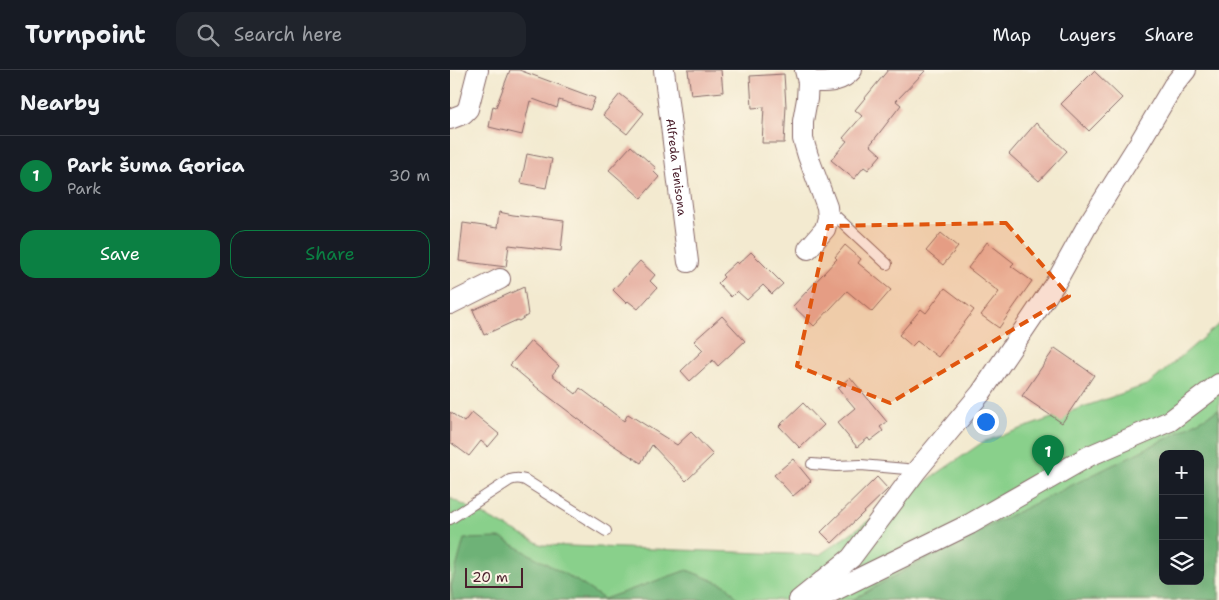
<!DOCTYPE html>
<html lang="en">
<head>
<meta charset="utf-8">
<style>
  :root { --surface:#171b24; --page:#20242c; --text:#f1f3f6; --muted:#9ea1a6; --line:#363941; --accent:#0b8043 }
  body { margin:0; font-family:"Shantell Sans",sans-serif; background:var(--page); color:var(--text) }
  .controls { position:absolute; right:15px; bottom:15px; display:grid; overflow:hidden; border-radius:10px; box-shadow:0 5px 20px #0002 }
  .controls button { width:45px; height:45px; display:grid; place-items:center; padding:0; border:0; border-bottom:1px solid var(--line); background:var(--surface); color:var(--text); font:25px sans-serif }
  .scale { position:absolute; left:15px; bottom:12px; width:58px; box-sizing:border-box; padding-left:5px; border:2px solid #4a1f2b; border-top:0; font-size:14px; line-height:18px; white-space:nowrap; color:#4a1f2b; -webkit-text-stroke:4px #fcf5e5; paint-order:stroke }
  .you { position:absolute; left:535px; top:351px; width:18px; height:18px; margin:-12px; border:4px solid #fff; border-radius:50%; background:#1a73e8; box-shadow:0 0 0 8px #1a73e833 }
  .badge { display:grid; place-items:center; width:32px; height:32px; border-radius:50%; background:var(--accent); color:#fff; font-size:16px; font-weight:700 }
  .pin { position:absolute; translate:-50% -41px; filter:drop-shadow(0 1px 2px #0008) }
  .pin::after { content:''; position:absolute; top:26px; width:18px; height:15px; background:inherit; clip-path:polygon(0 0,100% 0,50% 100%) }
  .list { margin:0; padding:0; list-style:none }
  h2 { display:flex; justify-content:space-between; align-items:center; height:65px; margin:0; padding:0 20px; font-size:21px }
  h2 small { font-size:16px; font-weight:400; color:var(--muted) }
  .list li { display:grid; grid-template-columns:32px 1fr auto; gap:15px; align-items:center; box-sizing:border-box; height:80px; padding:0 20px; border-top:1px solid var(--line) }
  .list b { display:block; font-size:19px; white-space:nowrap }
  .list p { margin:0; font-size:16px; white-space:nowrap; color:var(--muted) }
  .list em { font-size:16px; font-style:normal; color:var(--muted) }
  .actions { display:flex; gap:10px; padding:15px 20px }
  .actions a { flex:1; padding:11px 0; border:1px solid var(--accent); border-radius:15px; text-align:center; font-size:18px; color:var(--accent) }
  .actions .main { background:var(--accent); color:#fff }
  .icon { flex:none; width:28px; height:28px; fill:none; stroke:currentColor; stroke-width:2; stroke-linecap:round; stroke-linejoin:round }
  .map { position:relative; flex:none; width:769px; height:530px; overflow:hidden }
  header { display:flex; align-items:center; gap:30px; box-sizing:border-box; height:70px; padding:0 25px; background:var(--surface); border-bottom:1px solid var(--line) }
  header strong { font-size:24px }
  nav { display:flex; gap:28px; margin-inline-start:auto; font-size:18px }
  .search { width:350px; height:45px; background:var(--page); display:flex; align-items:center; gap:12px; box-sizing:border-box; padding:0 18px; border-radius:15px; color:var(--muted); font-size:19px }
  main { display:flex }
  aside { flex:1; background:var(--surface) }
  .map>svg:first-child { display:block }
  .green { fill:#89d08b; stroke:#6a785b; fill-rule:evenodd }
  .forest { fill:#6eb277; stroke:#5c6851; fill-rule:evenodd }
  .building { fill:#e6b0a2 }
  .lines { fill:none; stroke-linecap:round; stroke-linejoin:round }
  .lane-casing { stroke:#856665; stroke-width:12 }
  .street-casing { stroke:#856665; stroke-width:22 }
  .lane { stroke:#fff; stroke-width:10 }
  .street { stroke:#fff; stroke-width:20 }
  .marked { fill:#e0560e; fill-opacity:0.2; stroke:#e0560e; stroke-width:4; stroke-dasharray:10 6; stroke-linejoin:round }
  .labels { text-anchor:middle; stroke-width:4.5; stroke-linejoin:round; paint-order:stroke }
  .street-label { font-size:12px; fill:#4a1f2b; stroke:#fcf5e5 }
</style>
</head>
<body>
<header>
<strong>Turnpoint</strong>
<div class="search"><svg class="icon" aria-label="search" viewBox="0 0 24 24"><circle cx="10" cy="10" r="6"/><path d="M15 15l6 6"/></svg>Search here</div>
<nav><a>Map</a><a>Layers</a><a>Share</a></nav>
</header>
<main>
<aside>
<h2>Nearby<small></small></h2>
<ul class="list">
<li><span class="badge">1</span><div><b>Park šuma Gorica</b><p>Park</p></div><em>30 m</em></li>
</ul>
<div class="actions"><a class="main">Save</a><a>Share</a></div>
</aside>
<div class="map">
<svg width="769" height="530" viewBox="0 0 769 530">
  <rect width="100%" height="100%" fill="#fcf5e5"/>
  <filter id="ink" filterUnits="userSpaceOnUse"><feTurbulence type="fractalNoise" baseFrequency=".02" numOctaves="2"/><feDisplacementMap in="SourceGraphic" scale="10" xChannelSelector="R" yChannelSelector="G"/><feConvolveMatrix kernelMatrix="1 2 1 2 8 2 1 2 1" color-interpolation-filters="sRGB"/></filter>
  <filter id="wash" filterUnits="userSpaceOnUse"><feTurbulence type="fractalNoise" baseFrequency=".0096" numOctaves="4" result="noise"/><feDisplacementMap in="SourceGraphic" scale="20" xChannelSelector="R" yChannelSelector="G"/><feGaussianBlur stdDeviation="1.12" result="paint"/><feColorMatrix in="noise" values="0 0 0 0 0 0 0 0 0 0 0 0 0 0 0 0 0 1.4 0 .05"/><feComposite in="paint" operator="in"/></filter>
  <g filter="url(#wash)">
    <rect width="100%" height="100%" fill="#f3ead0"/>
    <!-- green -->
    <path class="green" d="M 769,254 L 769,530 L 0,530 L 0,428 L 92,475 L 369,485 L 533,372 L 699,314 ZM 713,384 L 750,384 L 750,511 L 713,511 Z"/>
    <!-- forest -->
    <g class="forest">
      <path d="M 768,340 L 769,341 L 769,530 L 402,530 L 493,479 L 699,377 L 720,367 ZM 713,384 L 750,384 L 750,511 L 713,511 Z"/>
      <path d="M 51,468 L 127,511 L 154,529 L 237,500 L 277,516 L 289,530 L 3,530 L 1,517 L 14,469 Z"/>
    </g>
    <g id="blocks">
      <!-- building -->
      <g class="building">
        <path d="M 60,0 L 69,0 L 145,28 L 140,40 L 109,30 L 107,38 L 83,29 L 82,32 L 80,31 L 72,65 L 39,57 L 43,36 L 46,37 Z"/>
        <path d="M 238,0 L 271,0 L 273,22 L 241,25 Z"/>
        <path d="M 438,0 L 476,0 L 446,31 L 451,35 L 420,75 L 431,85 L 418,100 L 414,97 L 404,109 L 381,90 L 397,71 L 393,68 L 412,46 L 405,40 Z"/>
        <path d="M 644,1 L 672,28 L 639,61 L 611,34 Z"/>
        <path d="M 334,4 L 336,36 L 334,73 L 312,73 L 314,37 L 302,38 L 300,6 Z"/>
        <path d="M 170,24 L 194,43 L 177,64 L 153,45 Z"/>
        <path d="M 586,53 L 617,81 L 589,111 L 559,84 Z"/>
        <path d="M 181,76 L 206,98 L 203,101 L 209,107 L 191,128 L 159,100 Z"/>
        <path d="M 77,84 L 102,89 L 96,118 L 71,113 Z"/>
        <path d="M 49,142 L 63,145 L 114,151 L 111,181 L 59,175 L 56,197 L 9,191 L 13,153 L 47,158 Z"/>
        <path d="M 491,163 L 508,177 L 493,195 L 476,181 Z"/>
        <path d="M 537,172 L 564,193 L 561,196 L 582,211 L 549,258 L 531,245 L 549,222 L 518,198 Z"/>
        <path d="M 395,175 L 411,189 L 408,193 L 441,220 L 422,242 L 397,221 L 364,256 L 343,236 L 387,189 L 385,187 Z"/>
        <path d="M 301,182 L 333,214 L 322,224 L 313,215 L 297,230 L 287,221 L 281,227 L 268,213 L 274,207 L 272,205 L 286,192 L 288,194 Z"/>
        <path d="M 190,191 L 205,205 L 200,211 L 207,218 L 188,239 L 178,231 L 176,233 L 163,220 Z"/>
        <path d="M 74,217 L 78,245 L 69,251 L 67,250 L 34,265 L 23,240 Z"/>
        <path d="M 495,218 L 524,240 L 488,287 L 467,271 L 462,276 L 449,265 L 471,239 L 476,243 Z"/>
        <path d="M 272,246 L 295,271 L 268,296 L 263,290 L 240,311 L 231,301 L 253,280 L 244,271 Z"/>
        <path d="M 81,271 L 109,296 L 102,305 L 126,324 L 130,318 L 174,351 L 178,344 L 227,375 L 241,362 L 263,385 L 236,411 L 202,375 L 191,393 L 160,373 L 90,320 L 60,295 Z"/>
        <path d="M 605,278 L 644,305 L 612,353 L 572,326 Z"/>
        <path d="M 400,307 L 437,352 L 430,357 L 433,361 L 420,371 L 418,368 L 407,377 L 387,353 L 405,338 L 388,318 Z"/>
        <path d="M 353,333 L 374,355 L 350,378 L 329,356 Z"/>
        <path d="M 0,342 L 14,352 L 22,342 L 49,364 L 38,377 L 31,371 L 19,386 L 0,372 Z"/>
        <path d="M 343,389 L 361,411 L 343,426 L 324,405 Z"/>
        <path d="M 427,407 L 438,419 L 382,473 L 371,462 Z"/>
      </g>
    </g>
  </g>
  <g filter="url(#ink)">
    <use href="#blocks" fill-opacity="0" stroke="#856665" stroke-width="1"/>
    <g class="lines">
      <defs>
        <g id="lane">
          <path d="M 379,140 L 437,194"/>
          <path d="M 362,394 L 386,396 L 411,395 L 467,400"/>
          <path d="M 0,449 L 60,410 C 66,408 69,408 75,410 L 156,461"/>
        </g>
        <g id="street">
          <path id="s1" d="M 214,0 L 238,192"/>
          <path d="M 355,0 L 358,12 L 357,29 L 353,51 L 353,69 L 358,86 L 377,137 L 378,148 L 375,159 L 358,179"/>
          <path d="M 358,12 C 375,12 390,14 402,0"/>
          <path d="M 0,49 L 13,44 L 18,39 L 28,0"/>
          <path d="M 0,234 L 50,209"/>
          <path d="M 349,530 L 401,488 L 467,400 L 531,323 L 606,212 L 637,156 L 688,75 L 723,16 L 736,0"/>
          <path d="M 365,530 L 520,454 L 639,386 L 720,351 L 769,314"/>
        </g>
      </defs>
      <!-- lane casing -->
      <use href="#lane" class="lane-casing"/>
      <!-- street casing -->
      <use href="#street" class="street-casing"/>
      <!-- lane -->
      <use href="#lane" class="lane"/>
      <!-- street -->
      <use href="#street" class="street"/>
    </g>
  </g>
  <!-- marked area -->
  <path class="marked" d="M 556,153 L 619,226 L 440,333 L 347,296 L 378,156 Z"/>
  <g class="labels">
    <!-- street labels -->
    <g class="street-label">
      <text dy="4" stroke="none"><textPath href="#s1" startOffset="98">Alfreda Tenisona</textPath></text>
    </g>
  </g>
</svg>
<div class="controls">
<button>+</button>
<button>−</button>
<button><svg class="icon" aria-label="layers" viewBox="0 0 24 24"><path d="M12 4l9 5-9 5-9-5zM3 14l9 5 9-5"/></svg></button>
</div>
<div class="scale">20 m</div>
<div class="you"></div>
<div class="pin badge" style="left:598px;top:406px">1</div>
</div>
</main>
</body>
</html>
